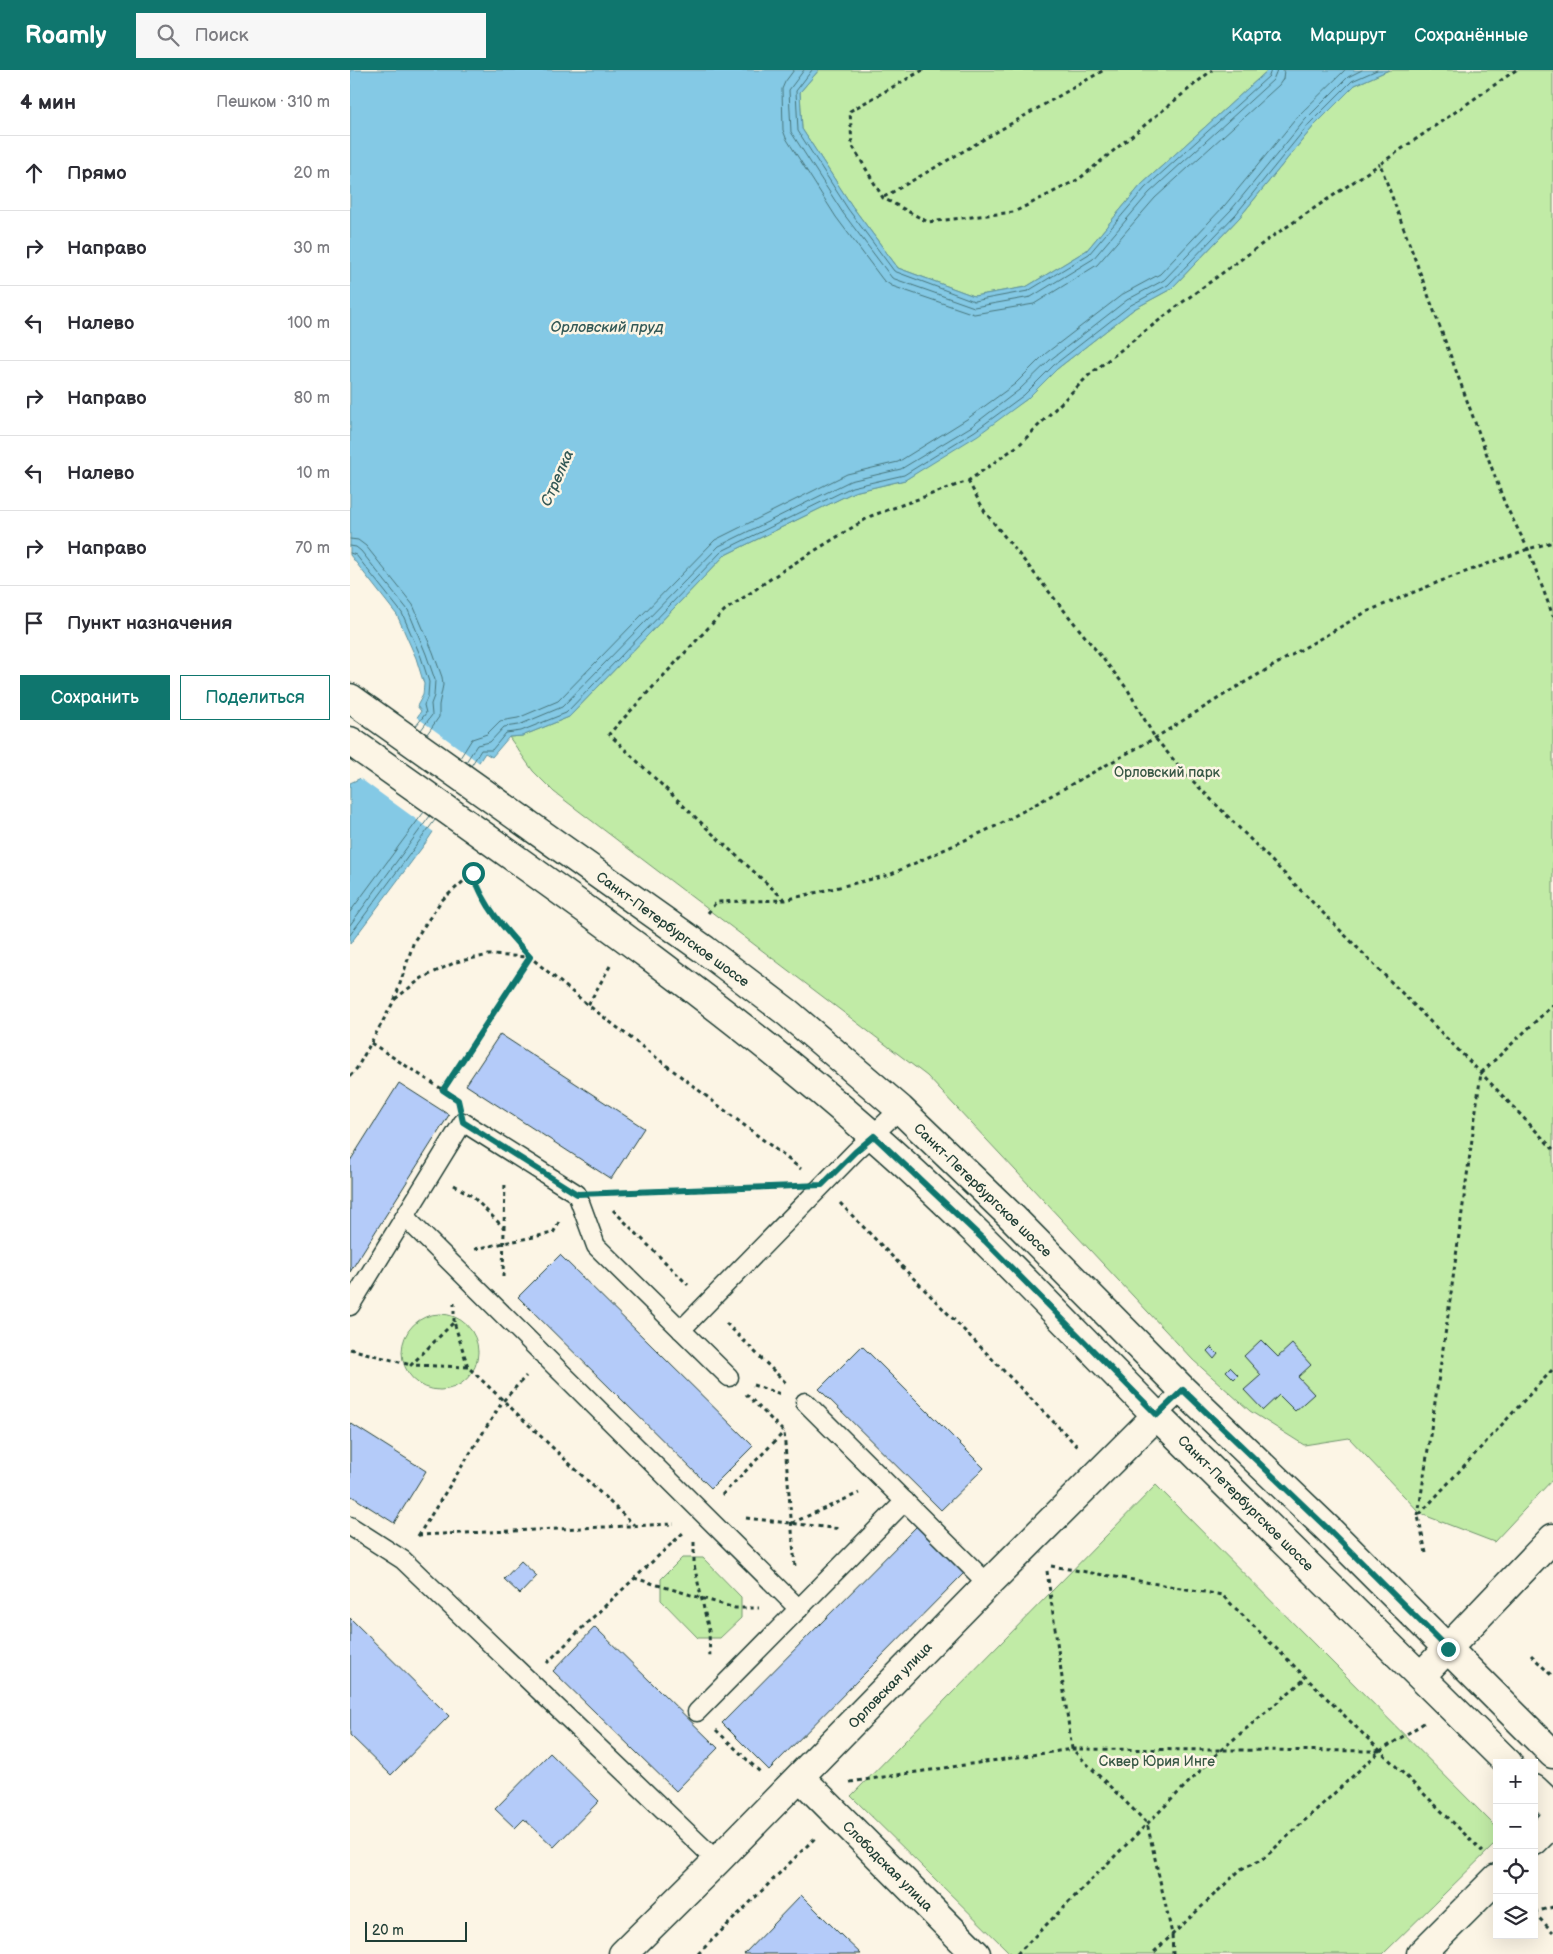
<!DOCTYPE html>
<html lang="ru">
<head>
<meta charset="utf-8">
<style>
  :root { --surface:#fff; --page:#f7f7f7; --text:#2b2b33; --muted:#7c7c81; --line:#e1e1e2; --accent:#0f766e }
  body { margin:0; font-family:"Balsamiq Sans",sans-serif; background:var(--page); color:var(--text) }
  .controls { position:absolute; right:15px; bottom:15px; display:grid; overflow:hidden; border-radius:0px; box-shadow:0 5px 20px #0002 }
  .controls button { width:45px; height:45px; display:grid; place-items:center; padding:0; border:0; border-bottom:1px solid var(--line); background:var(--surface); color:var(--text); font:25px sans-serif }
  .scale { position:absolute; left:15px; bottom:12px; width:102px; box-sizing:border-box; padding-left:5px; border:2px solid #1f3d34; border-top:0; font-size:14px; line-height:18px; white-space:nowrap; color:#1f3d34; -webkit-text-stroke:4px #fcf5e5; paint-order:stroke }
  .stop { position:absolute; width:15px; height:15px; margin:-11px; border:4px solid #0f766e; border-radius:50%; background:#fff }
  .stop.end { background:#0f766e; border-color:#fff; box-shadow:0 1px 5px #0008 }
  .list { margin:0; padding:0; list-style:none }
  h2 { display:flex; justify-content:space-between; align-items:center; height:65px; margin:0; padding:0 20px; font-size:21px }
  h2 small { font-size:16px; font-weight:400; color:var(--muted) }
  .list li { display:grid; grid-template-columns:32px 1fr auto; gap:15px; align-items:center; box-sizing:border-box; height:75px; padding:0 20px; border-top:1px solid var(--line) }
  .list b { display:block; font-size:19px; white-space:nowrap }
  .list em { font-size:16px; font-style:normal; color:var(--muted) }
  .actions { display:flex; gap:10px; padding:15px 20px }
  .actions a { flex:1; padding:11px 0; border:1px solid var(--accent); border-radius:0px; text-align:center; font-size:18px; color:var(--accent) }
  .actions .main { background:var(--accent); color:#fff }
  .icon { flex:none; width:28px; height:28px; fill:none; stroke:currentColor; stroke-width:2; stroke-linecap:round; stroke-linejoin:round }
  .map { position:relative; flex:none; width:1203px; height:1884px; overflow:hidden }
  header { display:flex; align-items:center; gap:30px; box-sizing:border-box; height:70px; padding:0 25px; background:var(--accent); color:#fff }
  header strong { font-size:24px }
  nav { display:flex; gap:28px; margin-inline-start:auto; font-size:18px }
  .search { width:350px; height:45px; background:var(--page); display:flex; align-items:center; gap:12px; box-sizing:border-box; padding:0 18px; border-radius:0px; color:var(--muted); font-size:19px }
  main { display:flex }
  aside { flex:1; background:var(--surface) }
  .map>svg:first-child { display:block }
  .green { fill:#c1eba6; stroke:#70946d }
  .water { fill:#84c9e5; stroke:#5c919e }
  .pier { fill:#fcf5e5 }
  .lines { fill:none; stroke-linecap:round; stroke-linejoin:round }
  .shore { stroke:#47757b; stroke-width:1 }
  .building { fill:#b4cbf9; stroke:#1f3d34 }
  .lane-casing { stroke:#1f3d34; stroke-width:21 }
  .street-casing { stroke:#1f3d34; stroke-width:31 }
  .secondary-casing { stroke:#1f3d34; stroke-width:31 }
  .primary-casing { stroke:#1f3d34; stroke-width:31 }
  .path { stroke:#1f3d34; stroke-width:3; stroke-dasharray:4 4; stroke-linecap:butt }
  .lane { stroke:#fcf5e5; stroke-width:18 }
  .street { stroke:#fcf5e5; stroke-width:28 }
  .secondary { stroke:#fcf5e5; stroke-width:28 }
  .primary { stroke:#fcf5e5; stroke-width:28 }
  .route { stroke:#0f766e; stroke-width:6 }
  .labels { text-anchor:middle; stroke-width:5; stroke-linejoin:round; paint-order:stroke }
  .park-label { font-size:14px; fill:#375745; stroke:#fcf5e5 }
  .street-label { font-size:14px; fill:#1f3d34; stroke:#fcf5e5 }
  .water-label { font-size:15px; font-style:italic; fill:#335957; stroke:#fcf5e5 }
</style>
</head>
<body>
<header>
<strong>Roamly</strong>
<div class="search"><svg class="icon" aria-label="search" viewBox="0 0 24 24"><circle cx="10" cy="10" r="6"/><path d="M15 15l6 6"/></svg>Поиск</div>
<nav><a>Карта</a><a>Маршрут</a><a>Сохранённые</a></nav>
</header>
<main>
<aside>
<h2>4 мин<small>Пешком · 310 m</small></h2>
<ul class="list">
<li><svg class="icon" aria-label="ahead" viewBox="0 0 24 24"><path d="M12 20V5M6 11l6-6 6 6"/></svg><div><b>Прямо</b></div><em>20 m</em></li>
<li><svg class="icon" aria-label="right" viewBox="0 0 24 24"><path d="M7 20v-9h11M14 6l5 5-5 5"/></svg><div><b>Направо</b></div><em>30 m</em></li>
<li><svg class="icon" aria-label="left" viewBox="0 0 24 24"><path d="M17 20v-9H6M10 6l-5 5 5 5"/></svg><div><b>Налево</b></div><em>100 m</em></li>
<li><svg class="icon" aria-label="right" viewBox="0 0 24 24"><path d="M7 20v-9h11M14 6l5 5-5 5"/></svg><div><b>Направо</b></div><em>80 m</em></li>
<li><svg class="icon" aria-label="left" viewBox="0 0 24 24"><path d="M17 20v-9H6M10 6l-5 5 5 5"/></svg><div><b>Налево</b></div><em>10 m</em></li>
<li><svg class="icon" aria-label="right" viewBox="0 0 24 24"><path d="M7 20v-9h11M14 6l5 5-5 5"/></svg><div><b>Направо</b></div><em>70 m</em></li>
<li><svg class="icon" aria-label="arrive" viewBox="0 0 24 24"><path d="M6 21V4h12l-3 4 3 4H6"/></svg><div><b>Пункт назначения</b></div></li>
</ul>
<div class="actions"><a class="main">Сохранить</a><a>Поделиться</a></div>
</aside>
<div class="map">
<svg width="1203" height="1884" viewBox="0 0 1203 1884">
  <rect width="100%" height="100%" fill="#fcf5e5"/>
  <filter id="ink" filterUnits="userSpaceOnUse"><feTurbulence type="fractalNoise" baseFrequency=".02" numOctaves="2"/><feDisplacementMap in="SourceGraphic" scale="10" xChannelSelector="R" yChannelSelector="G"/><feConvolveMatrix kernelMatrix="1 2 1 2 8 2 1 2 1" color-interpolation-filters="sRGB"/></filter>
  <g filter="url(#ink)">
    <!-- green -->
    <g class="green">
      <path d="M 469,0 L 918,0 L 791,115 L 737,180 L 676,217 L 624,226 L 548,198 L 502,136 L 452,59 L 450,22 Z"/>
      <path d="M 1039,0 L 1203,0 L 1203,1409 L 1144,1472 L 1071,1444 L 999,1368 L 954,1375 L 900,1341 L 843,1290 L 577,1006 L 204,722 L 183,701 L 159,667 L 172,666 L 219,647 L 375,485 L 504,422 L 555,410 L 677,329 L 707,299 L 784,239 L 821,219 L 889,148 L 963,57 L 1005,15 Z"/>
      <circle cx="90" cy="1282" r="38"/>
      <path d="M 806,1415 L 1147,1758 L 1147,1772 L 1033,1884 L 661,1884 L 501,1726 Z"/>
      <path d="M 332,1488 L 353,1488 L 391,1527 L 391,1548 L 370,1568 L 348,1568 L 311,1530 L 311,1509 Z"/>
    </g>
    <!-- water -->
    <path class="water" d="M 0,0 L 469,0 L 450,22 L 452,59 L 502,136 L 548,198 L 624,226 L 676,217 L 737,180 L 791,115 L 918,0 L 1039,0 L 1005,15 L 963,57 L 889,148 L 821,219 L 784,239 L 707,299 L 677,329 L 628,365 L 555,410 L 504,422 L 375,485 L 219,647 L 172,666 L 159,667 L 142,687 L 135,683 L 77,771 L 0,874 L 0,713 L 9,709 L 68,646 L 71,641 L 67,636 L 73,625 L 74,614 L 66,588 L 47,545 L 0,485 Z"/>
    <!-- pier -->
    <path class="pier" d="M 65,646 L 131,694 L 85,763 L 8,707 Z"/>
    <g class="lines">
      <!-- shore -->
      <g class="shore">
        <path d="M 444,0 L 435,12 L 432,19 L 433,60 L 436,68 L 486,147 L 533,210 L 542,216 L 624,244 L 684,234 L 747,195 L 805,128 L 929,15 L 933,9 L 934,0"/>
        <path d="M 454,0 L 439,20 L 441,62 L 493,143 L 542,208 L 624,237 L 681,227 L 743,189 L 799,123 L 923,10 L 927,0"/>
        <path d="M 462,0 L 446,21 L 448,61 L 498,139 L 544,201 L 624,231 L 678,221 L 739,184 L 795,118 L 919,6 L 921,0"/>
        <path d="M 0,469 L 8,470 L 16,476 L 63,535 L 83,582 L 92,607 L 93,615 L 89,635 L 89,647 L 77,664"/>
        <path d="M 0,476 L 6,477 L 11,481 L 58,540 L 76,584 L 85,610 L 84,626 L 81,634 L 82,645 L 71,660"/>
        <path d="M 0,483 L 6,485 L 52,543 L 71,587 L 79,612 L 78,626 L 74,635 L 76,643 L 66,656"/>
        <path d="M 110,688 L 122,669 L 137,664 L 150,651 L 168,648 L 208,631 L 365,470 L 497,404 L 548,392 L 617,349 L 665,314 L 695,284 L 773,224 L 810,204 L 875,135 L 949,45 L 995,0"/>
        <path d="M 116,692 L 127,675 L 140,672 L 154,657 L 169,655 L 212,637 L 369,476 L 500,411 L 551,399 L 622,356 L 669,320 L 700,290 L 777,230 L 814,210 L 881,140 L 955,50 L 998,7 L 1012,0"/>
        <path d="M 121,696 L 131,680 L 142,680 L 156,663 L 171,661 L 216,643 L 372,481 L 502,417 L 554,405 L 625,361 L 674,325 L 704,295 L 781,235 L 818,215 L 886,144 L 959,54 L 1002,11 L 1027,0"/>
        <path d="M 0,842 L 74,742"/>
        <path d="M 0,855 L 80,746"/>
        <path d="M 0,865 L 85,750"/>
      </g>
    </g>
    <!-- building -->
    <g class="building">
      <path d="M 150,964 L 294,1058 L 261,1109 L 116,1015 Z"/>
      <path d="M 49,1013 L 99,1045 L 0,1202 L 0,1091 Z"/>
      <path d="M 210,1185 L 403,1376 L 361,1418 L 168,1227 Z"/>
      <path d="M 911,1270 L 928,1287 L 942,1274 L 961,1295 L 948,1307 L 964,1324 L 945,1341 L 929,1325 L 913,1340 L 894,1320 L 911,1305 L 894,1286 Z"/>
      <path d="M 512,1276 L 634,1398 L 591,1440 L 469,1319 Z"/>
      <path d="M 861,1277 L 868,1284 L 864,1289 L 857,1281 Z"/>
      <path d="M 880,1297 L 888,1305 L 884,1309 L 876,1301 Z"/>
      <path d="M 0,1353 L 76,1401 L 44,1453 L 0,1425 Z"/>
      <path d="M 567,1456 L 614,1503 L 419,1700 L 372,1653 Z"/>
      <path d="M 171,1491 L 187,1506 L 170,1524 L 154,1509 Z"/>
      <path d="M 0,1548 L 99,1646 L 41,1705 L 0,1665 Z"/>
      <path d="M 245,1557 L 368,1678 L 326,1721 L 203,1601 Z"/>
      <path d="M 200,1683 L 249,1731 L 204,1777 L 174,1749 L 165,1758 L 145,1739 Z"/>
      <path d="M 451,1825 L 494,1868 L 511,1884 L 394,1884 Z"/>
    </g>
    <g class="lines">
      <defs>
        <g id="lane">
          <path d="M 55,1147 L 449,1539"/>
          <path d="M 0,1236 L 113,1052 L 227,1124 L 246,1176 L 379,1307"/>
          <path d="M 331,1260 L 505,1082 L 550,1039"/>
          <path d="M 455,1332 L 638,1514"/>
          <path d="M 807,1345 L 833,1320"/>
          <path d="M 0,1456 L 53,1490 L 367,1791"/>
          <path d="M 347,1642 L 555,1431"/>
        </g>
        <g id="street">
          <path d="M 450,1707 L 626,1884"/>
          <path d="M 1184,1771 L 1203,1752"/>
          <path d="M 273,1884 L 367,1791 L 638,1514 L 807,1345"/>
          <path d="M 1071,1884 L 1147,1808"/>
        </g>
        <path id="secondary" d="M 1071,1606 L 1203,1468"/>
        <g id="primary">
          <path d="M 0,628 L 355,880 L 438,943 L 550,1039 L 661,1146 L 833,1320 L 978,1459 L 1203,1684"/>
          <path d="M 0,671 C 177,797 357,920 521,1064 C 621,1151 711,1249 804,1343 C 921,1460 1040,1576 1158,1693"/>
          <path d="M 1184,1719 L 1203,1737"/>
        </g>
      </defs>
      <!-- lane casing -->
      <use href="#lane" class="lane-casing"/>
      <!-- street casing -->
      <use href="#street" class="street-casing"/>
      <!-- secondary casing -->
      <use href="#secondary" class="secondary-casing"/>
      <!-- primary casing -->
      <use href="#primary" class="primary-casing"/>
      <!-- path -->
      <g class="path">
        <path d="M 573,0 L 500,41 L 502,75 L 533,128 L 578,152 L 664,142 L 729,109 L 862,0"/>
        <path d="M 1166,0 L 1030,94 L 1155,434 L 1178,479 L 1203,546"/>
        <path d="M 534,127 L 754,0"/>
        <path d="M 618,411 L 635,442 L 778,620 L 805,668 L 834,702 L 1131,1003 L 1203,1079"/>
        <path d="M 435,830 L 367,768 L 259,664 L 374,541 L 435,499 L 521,446 L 618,411 L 669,375 L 739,305 L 830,234 L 923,166 L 1030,94"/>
        <path d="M 358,843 L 366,832 L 435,830 L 539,805 L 648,755 L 805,668 L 885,618 L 1016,542 L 1091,511 L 1178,479 L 1203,472"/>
        <path d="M 260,896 L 238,935 L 451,1099"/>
        <path d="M 45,929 L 72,908 L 106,892 L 139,885 L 180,887 L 238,935"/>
        <path d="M 21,973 L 104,1027"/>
        <path d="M 0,1006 L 7,998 L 45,929 L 64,871 L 91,831 L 124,802"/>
        <path d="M 93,1020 L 180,887 C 157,862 133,836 123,803"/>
        <path d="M 104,1115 L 122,1126 L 154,1158"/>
        <path d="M 255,1123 L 434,1117"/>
        <path d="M 490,1133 L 730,1379"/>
        <path d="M 263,1140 L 338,1215"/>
        <path d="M 125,1179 L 203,1163 L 209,1152"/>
        <path d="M 153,1207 L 155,1111"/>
        <path d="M 104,1252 L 104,1233"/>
        <path d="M 376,1253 L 437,1314"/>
        <path d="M 0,1279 L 61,1295"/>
        <path d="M 118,1297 L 61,1295 L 104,1252 L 118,1297 L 284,1455"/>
        <path d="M 403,1315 L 431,1324"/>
        <path d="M 396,1324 L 434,1362 L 445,1497"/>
        <path d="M 372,1425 L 434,1362"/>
        <path d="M 1068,1446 L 1098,1245 L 1131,1003 L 1203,935"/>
        <path d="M 396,1448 L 491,1459"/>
        <path d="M 442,1453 L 509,1423"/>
        <path d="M 68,1465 L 324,1454"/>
        <path d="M 68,1466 L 153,1331 L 176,1306"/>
        <path d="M 344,1472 L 344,1495 L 359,1561 L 360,1589"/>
        <path d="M 1076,1483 L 1068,1446 L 1203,1299"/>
        <path d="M 701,1496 L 872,1525 L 1133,1782"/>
        <path d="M 697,1501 L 722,1679 L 797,1753 L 822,1864 L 823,1884"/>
        <path d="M 284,1508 L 385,1538 L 409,1538"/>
        <path d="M 1181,1585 L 1203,1607"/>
        <path d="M 197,1593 L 239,1551 L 335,1461"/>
        <path d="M 366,1660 L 410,1702"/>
        <path d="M 1030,1681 L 1074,1653"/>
        <path d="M 500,1712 L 722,1679 L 1030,1681 L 912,1790 L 891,1799 L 802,1884"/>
        <path d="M 1184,1842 L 1203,1837"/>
        <path d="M 1184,1843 L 1203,1862"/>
        <path d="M 348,1884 L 466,1767"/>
        <path d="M 667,1884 L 871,1680 L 956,1608"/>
      </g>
      <!-- lane -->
      <use href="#lane" class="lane"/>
      <!-- street -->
      <use href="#street" class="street"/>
      <!-- secondary -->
      <use href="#secondary" class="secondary"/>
      <!-- primary -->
      <use href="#primary" class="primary"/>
    </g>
  </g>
  <g class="lines" filter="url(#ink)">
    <!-- route -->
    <path class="route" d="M 123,803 C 133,836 157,862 180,887 L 93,1020 L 108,1030 L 113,1052 L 227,1124 L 472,1115 L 505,1082 L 524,1066 L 635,1171 L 807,1345 L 833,1320 L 978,1459 L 1098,1579"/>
  </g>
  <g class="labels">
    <!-- park labels -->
    <g class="park-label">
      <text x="817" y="707">Орловский парк</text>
      <text x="807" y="1696">Сквер Юрия Инге</text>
    </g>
    <!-- street labels -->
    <g class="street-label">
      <text transform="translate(323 859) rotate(36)" y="5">Санкт-Петербургское шоссе</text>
      <text transform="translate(633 1120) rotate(44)" y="5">Санкт-Петербургское шоссе</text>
      <text transform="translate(896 1433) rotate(45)" y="5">Санкт-Петербургское шоссе</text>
      <text transform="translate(540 1615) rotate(-46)" y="5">Орловская улица</text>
      <text transform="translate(538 1796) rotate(45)" y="5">Слободская улица</text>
    </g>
    <!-- water labels -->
    <g class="water-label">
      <text x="257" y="262">Орловский пруд</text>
      <text transform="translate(207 408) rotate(-66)" y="5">Стрелка</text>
    </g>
  </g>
</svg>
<div class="controls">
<button>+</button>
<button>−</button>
<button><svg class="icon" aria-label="locate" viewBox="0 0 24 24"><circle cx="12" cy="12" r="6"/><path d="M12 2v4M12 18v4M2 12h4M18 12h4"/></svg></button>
<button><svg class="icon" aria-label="layers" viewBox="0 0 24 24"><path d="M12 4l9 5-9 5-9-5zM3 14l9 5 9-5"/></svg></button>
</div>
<div class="scale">20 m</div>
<div class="stop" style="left:123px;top:803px"></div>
<div class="stop end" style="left:1098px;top:1579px"></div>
</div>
</main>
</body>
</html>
